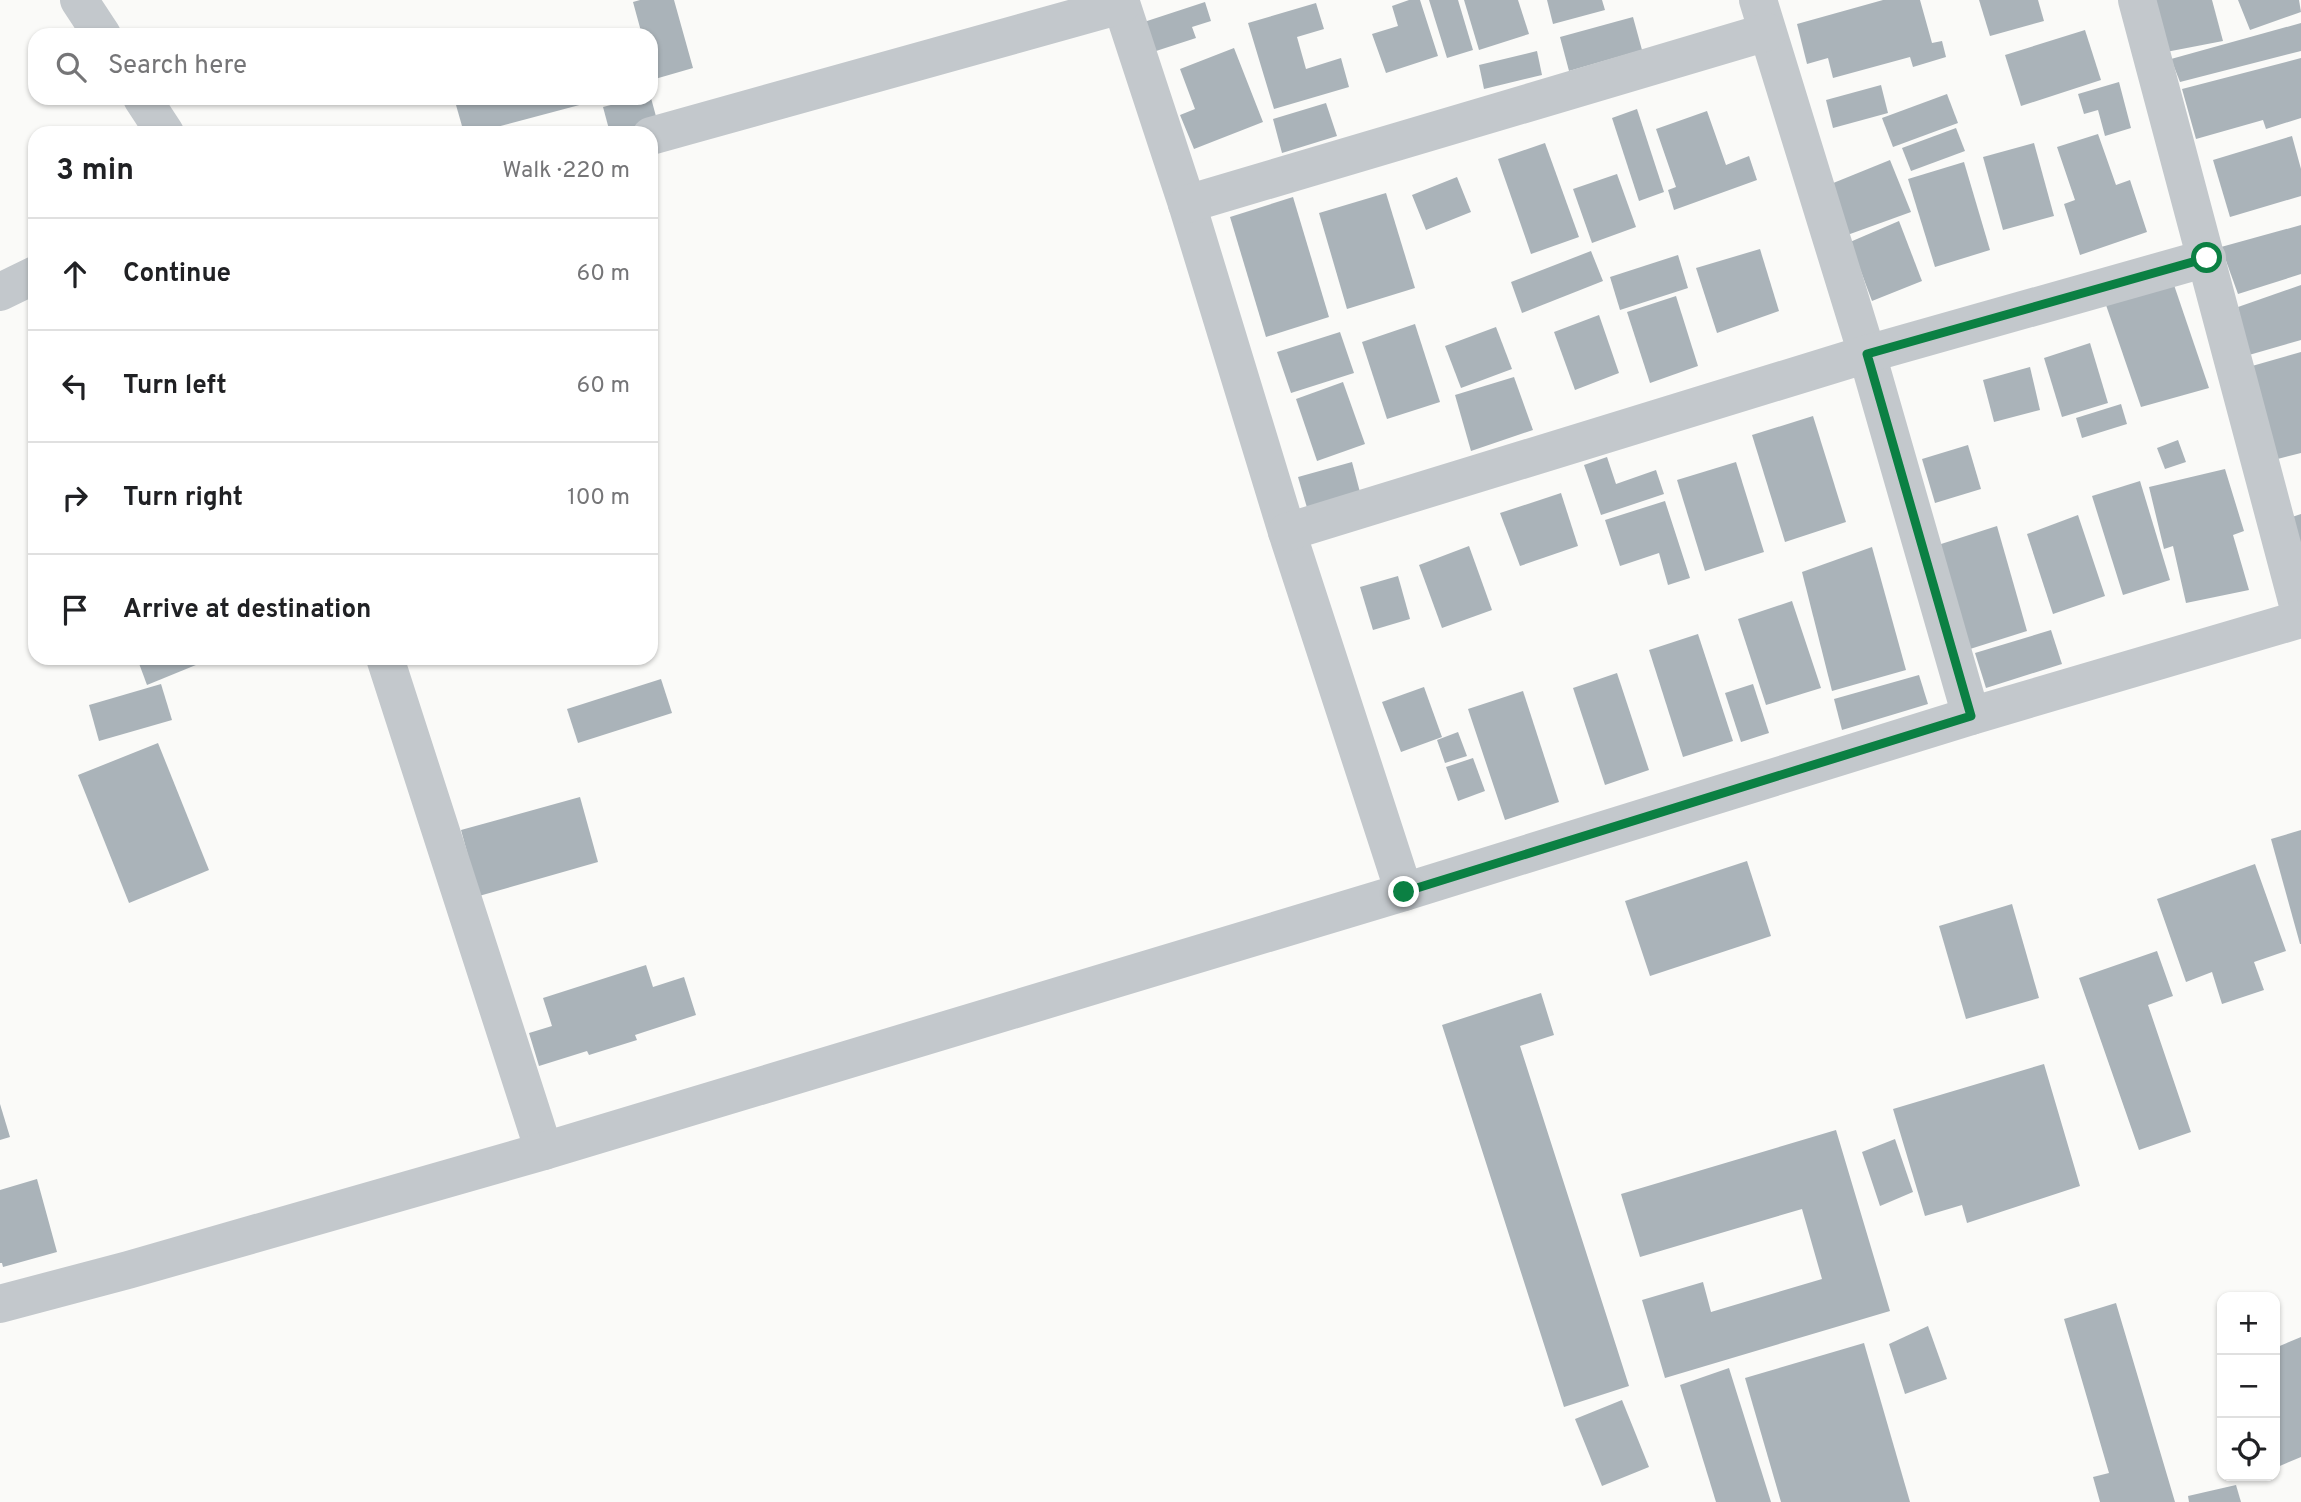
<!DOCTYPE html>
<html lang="en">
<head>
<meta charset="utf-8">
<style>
  :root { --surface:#fff; --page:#f2f2f2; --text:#202124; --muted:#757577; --line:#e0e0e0 }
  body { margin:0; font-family:Overpass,sans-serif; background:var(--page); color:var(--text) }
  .controls { position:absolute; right:21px; bottom:21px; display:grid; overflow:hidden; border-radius:14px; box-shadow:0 2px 5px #0004 }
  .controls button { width:63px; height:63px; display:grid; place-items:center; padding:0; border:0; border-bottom:2px solid var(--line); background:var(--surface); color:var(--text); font:35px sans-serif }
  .stop { position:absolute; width:21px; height:21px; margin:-16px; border:5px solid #0b8043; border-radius:50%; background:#fff }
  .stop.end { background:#0b8043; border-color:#fff; box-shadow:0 2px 7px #0008 }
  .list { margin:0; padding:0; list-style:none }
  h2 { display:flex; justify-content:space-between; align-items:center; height:91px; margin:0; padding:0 28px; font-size:30px }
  h2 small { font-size:23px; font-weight:400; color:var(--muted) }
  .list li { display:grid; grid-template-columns:46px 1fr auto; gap:21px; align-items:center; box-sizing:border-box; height:112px; padding:0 28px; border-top:2px solid var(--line) }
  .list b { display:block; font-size:26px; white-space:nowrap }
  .list em { font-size:23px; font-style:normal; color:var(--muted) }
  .icon { flex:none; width:38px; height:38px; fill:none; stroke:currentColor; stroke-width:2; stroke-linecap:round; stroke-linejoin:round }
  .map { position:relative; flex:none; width:2301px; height:1502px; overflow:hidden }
  .search { position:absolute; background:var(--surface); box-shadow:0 2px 5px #0004; left:28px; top:28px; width:630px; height:77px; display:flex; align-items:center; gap:18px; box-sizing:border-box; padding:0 24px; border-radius:21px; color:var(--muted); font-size:26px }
  .panel { position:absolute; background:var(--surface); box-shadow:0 2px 5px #0004; left:28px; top:126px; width:630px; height:539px; border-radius:21px }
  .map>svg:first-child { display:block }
  .building { fill:#aab3b9 }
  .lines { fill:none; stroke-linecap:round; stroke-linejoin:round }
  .minor { stroke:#c3c8cc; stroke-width:38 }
  .route { stroke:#0b8043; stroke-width:9 }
</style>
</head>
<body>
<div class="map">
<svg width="2301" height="1502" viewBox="0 0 2301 1502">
  <rect width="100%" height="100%" fill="#fafaf8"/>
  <!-- building -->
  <g class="building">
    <path d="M 640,0 L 674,0 L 693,68 L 655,79 L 651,66 L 651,35 L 642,35 L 633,2 Z"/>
    <path d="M 1409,0 L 1420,0 L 1438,56 L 1386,73 L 1372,34 L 1398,26 L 1392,6 Z"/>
    <path d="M 1429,0 L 1458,0 L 1473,50 L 1447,58 Z"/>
    <path d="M 1464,0 L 1518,0 L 1529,34 L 1479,50 Z"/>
    <path d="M 1547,0 L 1602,0 L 1605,10 L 1553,24 Z"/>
    <path d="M 1883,0 L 1920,0 L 1932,43 L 1942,41 L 1946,57 L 1913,67 L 1910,57 L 1833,78 L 1828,58 L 1807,64 L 1797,24 Z"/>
    <path d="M 1979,0 L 2038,0 L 2044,21 L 1990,36 Z"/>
    <path d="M 2154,0 L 2212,0 L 2223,41 L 2166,52 Z"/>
    <path d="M 2238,0 L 2299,0 L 2301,12 L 2250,30 Z"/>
    <path d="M 1205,2 L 1211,21 L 1192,27 L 1196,38 L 1153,52 L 1144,22 Z"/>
    <path d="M 1316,3 L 1324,29 L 1297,37 L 1306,69 L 1341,58 L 1349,87 L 1274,109 L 1248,23 Z"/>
    <path d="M 1633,17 L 1642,50 L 1569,71 L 1560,37 Z"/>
    <path d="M 2301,23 L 2301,51 L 2180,82 L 2171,59 Z"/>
    <path d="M 2085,30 L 2101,80 L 2021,106 L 2005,55 Z"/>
    <path d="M 1234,48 L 1263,122 L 1194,149 L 1180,115 L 1195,109 L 1180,69 Z"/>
    <path d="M 1537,51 L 1542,75 L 1484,89 L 1479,65 Z"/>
    <path d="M 2301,58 L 2301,118 L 2266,129 L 2263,120 L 2196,139 L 2182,89 Z"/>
    <path d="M 2119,82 L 2131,128 L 2105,136 L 2098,110 L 2084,114 L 2078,94 Z"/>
    <path d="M 1881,85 L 1888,113 L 1833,128 L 1826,100 Z"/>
    <path d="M 1947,94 L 1958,123 L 1893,147 L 1882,118 Z"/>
    <path d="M 454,98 L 602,98 L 602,99 L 474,133 L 464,133 Z"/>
    <path d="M 638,98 L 651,98 L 657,120 L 610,133 L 603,107 Z"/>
    <path d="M 1326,103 L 1337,136 L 1282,153 L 1273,119 Z"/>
    <path d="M 1637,109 L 1664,192 L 1639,201 L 1612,118 Z"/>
    <path d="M 1707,111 L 1726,165 L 1749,156 L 1757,180 L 1674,210 L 1668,190 L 1676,187 L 1656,129 Z"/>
    <path d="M 1956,128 L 1965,151 L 1911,171 L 1902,148 Z"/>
    <path d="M 2098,134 L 2116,185 L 2130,180 L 2147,232 L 2080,255 L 2064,204 L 2075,200 L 2057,147 Z"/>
    <path d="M 2292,136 L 2301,169 L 2301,196 L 2230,217 L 2213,160 Z"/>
    <path d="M 1545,143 L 1579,237 L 1531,254 L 1498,159 Z"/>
    <path d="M 2034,143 L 2054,216 L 2003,230 L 1983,157 Z"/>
    <path d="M 1890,160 L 1911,212 L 1839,238 L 1816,190 Z"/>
    <path d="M 1964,162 L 1990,250 L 1935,267 L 1908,179 Z"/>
    <path d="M 1617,174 L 1636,227 L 1592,243 L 1573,189 Z"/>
    <path d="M 1457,177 L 1471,212 L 1426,230 L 1412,195 Z"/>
    <path d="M 1386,193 L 1415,288 L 1347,309 L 1319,213 Z"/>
    <path d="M 1293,197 L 1329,317 L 1266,337 L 1230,217 Z"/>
    <path d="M 1899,221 L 1922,281 L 1872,301 L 1850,242 Z"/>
    <path d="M 2301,225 L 2301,274 L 2238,294 L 2221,247 Z"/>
    <path d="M 1760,249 L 1779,311 L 1717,333 L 1696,268 Z"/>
    <path d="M 1591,251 L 1603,281 L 1522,313 L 1511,282 Z"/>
    <path d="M 1678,255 L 1688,288 L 1620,310 L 1610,277 Z"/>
    <path d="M 2173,282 L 2209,388 L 2141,407 L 2106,305 Z"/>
    <path d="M 2301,285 L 2301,340 L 2249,355 L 2238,307 Z"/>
    <path d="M 1676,296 L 1698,366 L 1650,383 L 1627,312 Z"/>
    <path d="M 1599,315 L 1619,373 L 1575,390 L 1554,332 Z"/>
    <path d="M 1415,324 L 1440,402 L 1387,419 L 1362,342 Z"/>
    <path d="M 1496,327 L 1512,369 L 1461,388 L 1445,346 Z"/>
    <path d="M 1340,332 L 1354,373 L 1291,393 L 1277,352 Z"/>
    <path d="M 2090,343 L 2108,403 L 2062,417 L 2044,358 Z"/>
    <path d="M 2301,352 L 2301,453 L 2270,461 L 2245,368 Z"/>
    <path d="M 2030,367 L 2040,410 L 1994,422 L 1983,380 Z"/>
    <path d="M 1514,377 L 1533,430 L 1471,451 L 1455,395 Z"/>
    <path d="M 1343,382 L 1365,444 L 1317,461 L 1296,399 Z"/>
    <path d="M 2121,404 L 2127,424 L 2082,438 L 2076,418 Z"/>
    <path d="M 1813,416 L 1846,522 L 1785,542 L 1752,435 Z"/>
    <path d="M 2178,440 L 2186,462 L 2165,469 L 2157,448 Z"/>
    <path d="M 1968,445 L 1981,489 L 1935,503 L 1922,459 Z"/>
    <path d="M 1607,457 L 1616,484 L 1656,470 L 1664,494 L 1601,515 L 1584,465 Z"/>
    <path d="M 1352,462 L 1361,496 L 1308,511 L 1298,477 Z"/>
    <path d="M 1736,462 L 1764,552 L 1705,571 L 1677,480 Z"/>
    <path d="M 2225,469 L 2244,531 L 2233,535 L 2249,590 L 2186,603 L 2173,546 L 2164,549 L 2149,487 Z"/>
    <path d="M 2140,481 L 2170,580 L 2123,595 L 2092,496 Z"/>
    <path d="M 1561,493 L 1578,546 L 1520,566 L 1500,513 Z"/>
    <path d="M 1665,501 L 1690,578 L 1668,585 L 1659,553 L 1620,566 L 1605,520 Z"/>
    <path d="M 2301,514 L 2301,558 L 2289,518 Z"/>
    <path d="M 2078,515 L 2105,596 L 2053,614 L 2027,534 Z"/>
    <path d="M 1997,526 L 2027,631 L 1970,649 L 1938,545 Z"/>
    <path d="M 1469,546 L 1492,610 L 1442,628 L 1419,565 Z"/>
    <path d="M 1872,547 L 1906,670 L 1832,691 L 1802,572 Z"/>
    <path d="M 1398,576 L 1410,619 L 1373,630 L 1360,587 Z"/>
    <path d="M 1792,601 L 1821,688 L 1766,705 L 1738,619 Z"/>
    <path d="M 2051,630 L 2062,664 L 1986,688 L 1975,653 Z"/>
    <path d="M 1698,634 L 1733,741 L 1683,757 L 1649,650 Z"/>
    <path d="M 137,658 L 213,658 L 147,685 Z"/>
    <path d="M 1617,673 L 1649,770 L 1605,785 L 1573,688 Z"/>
    <path d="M 1919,675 L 1928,704 L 1842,730 L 1834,699 Z"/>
    <path d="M 661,679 L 672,713 L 578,743 L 567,709 Z"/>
    <path d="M 161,684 L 172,720 L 99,741 L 89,705 Z"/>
    <path d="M 1753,684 L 1769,733 L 1741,742 L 1725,693 Z"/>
    <path d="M 1424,687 L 1442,737 L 1401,752 L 1382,702 Z"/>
    <path d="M 1523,691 L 1559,802 L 1505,820 L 1468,709 Z"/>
    <path d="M 1458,732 L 1467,756 L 1445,763 L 1437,740 Z"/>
    <path d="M 158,743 L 209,870 L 129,903 L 78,775 Z"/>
    <path d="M 1473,758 L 1485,791 L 1458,801 L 1446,767 Z"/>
    <path d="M 580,797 L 598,862 L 479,896 L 461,830 Z"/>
    <path d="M 2301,830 L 2301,944 L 2300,944 L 2271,839 Z"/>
    <path d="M 1747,861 L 1771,936 L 1650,976 L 1625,901 Z"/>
    <path d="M 2255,864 L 2286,951 L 2254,962 L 2264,990 L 2222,1004 L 2212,972 L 2186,982 L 2157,899 Z"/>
    <path d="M 2012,904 L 2039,998 L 1966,1019 L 1939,926 Z"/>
    <path d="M 2157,951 L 2173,996 L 2148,1005 L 2191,1132 L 2139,1150 L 2079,978 Z"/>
    <path d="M 646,965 L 653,987 L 684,977 L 696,1015 L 635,1035 L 637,1040 L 589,1055 L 587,1051 L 539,1066 L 529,1033 L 552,1026 L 543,998 Z"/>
    <path d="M 1541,993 L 1554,1035 L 1520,1046 L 1629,1386 L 1564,1407 L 1442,1025 Z"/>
    <path d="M 2044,1064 L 2080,1186 L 1967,1223 L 1962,1205 L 1925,1216 L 1893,1109 Z"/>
    <path d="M 0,1104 L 10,1137 L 0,1140 Z"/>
    <path d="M 1836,1130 L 1890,1311 L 1665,1378 L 1642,1300 L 1703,1282 L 1711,1312 L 1822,1279 L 1802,1209 L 1640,1257 L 1621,1194 Z"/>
    <path d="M 1895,1139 L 1913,1192 L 1880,1206 L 1862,1152 Z"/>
    <path d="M 37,1179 L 57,1252 L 3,1267 L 2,1263 L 0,1263 L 0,1190 Z"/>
    <path d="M 2116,1303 L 2175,1502 L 2100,1502 L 2093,1477 L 2109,1473 L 2064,1319 Z"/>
    <path d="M 1928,1326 L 1947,1379 L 1905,1394 L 1889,1344 Z"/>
    <path d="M 2301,1337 L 2301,1457 L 2275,1468 L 2275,1348 Z"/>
    <path d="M 1864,1343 L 1910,1502 L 1781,1502 L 1745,1378 Z"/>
    <path d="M 1729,1368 L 1771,1502 L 1716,1502 L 1680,1385 Z"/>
    <path d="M 1622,1400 L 1649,1467 L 1602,1486 L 1575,1419 Z"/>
    <path d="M 2236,1485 L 2241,1502 L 2189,1502 L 2188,1496 Z"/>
  </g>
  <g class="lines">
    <!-- minor -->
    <g class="minor">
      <path d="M 79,0 L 102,35"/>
      <path d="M 1120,0 L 1187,204 L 1287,532 L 1404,892"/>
      <path d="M 1758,0 L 1867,354 L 1971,716"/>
      <path d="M 2137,0 L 2301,616"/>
      <path d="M 142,98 L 165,133"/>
      <path d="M 651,136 L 1121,5"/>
      <path d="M 1187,204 L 1767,32"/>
      <path d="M 0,292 L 35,275"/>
      <path d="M 1287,532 L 1867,354 L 2207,258"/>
      <path d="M 385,658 L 544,1151"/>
      <path d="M 0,1304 L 128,1270 L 544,1151 L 1404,892 L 1971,716 L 2301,619"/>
    </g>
  </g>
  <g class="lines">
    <!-- route -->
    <path class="route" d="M 1404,892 L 1971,716 L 1867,354 L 2207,258"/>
  </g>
</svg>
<div class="controls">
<button>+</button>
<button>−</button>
<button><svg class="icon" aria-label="locate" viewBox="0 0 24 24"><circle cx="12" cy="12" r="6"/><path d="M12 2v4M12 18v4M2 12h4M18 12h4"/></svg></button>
</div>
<div class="stop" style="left:2207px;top:258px"></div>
<div class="stop end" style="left:1404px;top:892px"></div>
<div class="search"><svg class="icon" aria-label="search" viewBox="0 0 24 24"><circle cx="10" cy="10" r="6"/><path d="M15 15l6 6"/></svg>Search here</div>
<section class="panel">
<h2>3 min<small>Walk · 220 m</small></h2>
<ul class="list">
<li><svg class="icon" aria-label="ahead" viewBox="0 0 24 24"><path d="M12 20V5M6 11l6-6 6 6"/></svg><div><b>Continue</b></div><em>60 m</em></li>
<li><svg class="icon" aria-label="left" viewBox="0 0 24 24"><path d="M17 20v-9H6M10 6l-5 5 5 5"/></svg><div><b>Turn left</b></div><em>60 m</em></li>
<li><svg class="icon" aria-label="right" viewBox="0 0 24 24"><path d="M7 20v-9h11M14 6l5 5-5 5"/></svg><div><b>Turn right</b></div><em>100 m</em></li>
<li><svg class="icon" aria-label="arrive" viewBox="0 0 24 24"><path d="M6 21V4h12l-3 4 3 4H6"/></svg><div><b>Arrive at destination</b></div></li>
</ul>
</section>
</div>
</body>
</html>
